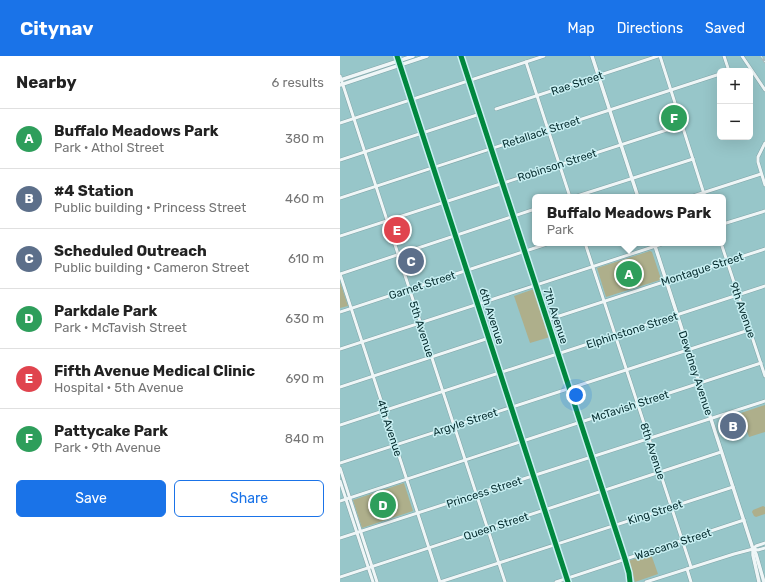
<!DOCTYPE html>
<html lang="en">
<head>
<meta charset="utf-8">
<style>
  :root { --surface:#fff; --page:#f2f2f2; --text:#222; --muted:#767676; --line:#e0e0e0; --accent:#1a73e8 }
  body { margin:0; font-family:Rubik,sans-serif; background:var(--page); color:var(--text) }
  .controls { position:absolute; right:12px; top:12px; display:grid; overflow:hidden; border-radius:6px; box-shadow:0 4px 16px #0002 }
  .controls button { width:36px; height:36px; display:grid; place-items:center; padding:0; border:0; border-bottom:1px solid var(--line); background:var(--surface); color:var(--text); font:20px sans-serif }
  .you { position:absolute; left:236px; top:339px; width:14px; height:14px; margin:-10px; border:3px solid #fff; border-radius:50%; background:#1a73e8; box-shadow:0 0 0 6px #1a73e833 }
  .badge { display:grid; place-items:center; width:26px; height:26px; border-radius:50%; background:var(--accent); color:#fff; font-size:13px; font-weight:700 }
  .pin { position:absolute; translate:-50% -50%; border:2px solid #fff; box-shadow:0 1px 4px #0006 }
  .popup { position:absolute; left:192px; top:138px; width:194px; height:52px; box-sizing:border-box; display:grid; place-content:center; border-radius:6px; background:var(--surface); filter:drop-shadow(0 1px 3px #0005); font-size:13px; white-space:nowrap; color:var(--muted) }
  .popup b { font-size:15px; color:var(--text) }
  .popup::after { content:''; position:absolute; left:50%; top:100%; margin-left:-8px; border:8px solid transparent; border-top-color:var(--surface) }
  .list { margin:0; padding:0; list-style:none }
  h2 { display:flex; justify-content:space-between; align-items:center; height:52px; margin:0; padding:0 16px; font-size:17px }
  h2 small { font-size:13px; font-weight:400; color:var(--muted) }
  .list li { display:grid; grid-template-columns:26px 1fr auto; gap:12px; align-items:center; box-sizing:border-box; height:60px; padding:0 16px; border-top:1px solid var(--line) }
  .list b { display:block; font-size:15px; white-space:nowrap }
  .list p { margin:0; font-size:13px; white-space:nowrap; color:var(--muted) }
  .list em { font-size:13px; font-style:normal; color:var(--muted) }
  .actions { display:flex; gap:8px; padding:12px 16px }
  .actions a { flex:1; padding:9px 0; border:1px solid var(--accent); border-radius:6px; text-align:center; font-size:14px; color:var(--accent) }
  .actions .main { background:var(--accent); color:#fff }
  .map { position:relative; flex:none; width:425px; height:526px; overflow:hidden }
  header { display:flex; align-items:center; gap:24px; box-sizing:border-box; height:56px; padding:0 20px; background:var(--accent); color:#fff }
  header strong { font-size:19px }
  nav { display:flex; gap:22px; margin-inline-start:auto; font-size:14px }
  main { display:flex }
  aside { flex:1; background:var(--surface) }
  .map>svg:first-child { display:block }
  .green { fill:#aeaf8b }
  .lines { fill:none; stroke-linecap:round; stroke-linejoin:round }
  .minor-casing { stroke:#7fa4a7; stroke-width:4 }
  .major-casing { stroke:#7fa4a7; stroke-width:4.5 }
  .minor { stroke:#eff6f7; stroke-width:3 }
  .major { stroke:#eff6f7; stroke-width:3.5 }
  .rail-casing { stroke:#abb8b9; stroke-width:2.5 }
  .rail { stroke:#c9f0f3; stroke-width:1; stroke-dasharray:3; stroke-linecap:butt }
  .cycleway-casing { stroke:#c9f0f3; stroke-width:8 }
  .cycleway { stroke:#00873e; stroke-width:5 }
  .labels { text-anchor:middle; stroke-width:3; stroke-linejoin:round; paint-order:stroke }
  .street-label { font-size:11px; fill:#072d2f; stroke:#c9f0f3 }
</style>
</head>
<body>
<header>
<strong>Citynav</strong>
<nav><a>Map</a><a>Directions</a><a>Saved</a></nav>
</header>
<main>
<aside>
<h2>Nearby<small>6 results</small></h2>
<ul class="list">
<li><span class="badge" style="background:#2e9e5b">A</span><div><b>Buffalo Meadows Park</b><p>Park · Athol Street</p></div><em>380 m</em></li>
<li><span class="badge" style="background:#5c6f8a">B</span><div><b>#4 Station</b><p>Public building · Princess Street</p></div><em>460 m</em></li>
<li><span class="badge" style="background:#5c6f8a">C</span><div><b>Scheduled Outreach</b><p>Public building · Cameron Street</p></div><em>610 m</em></li>
<li><span class="badge" style="background:#2e9e5b">D</span><div><b>Parkdale Park</b><p>Park · McTavish Street</p></div><em>630 m</em></li>
<li><span class="badge" style="background:#e0444e">E</span><div><b>Fifth Avenue Medical Clinic</b><p>Hospital · 5th Avenue</p></div><em>690 m</em></li>
<li><span class="badge" style="background:#2e9e5b">F</span><div><b>Pattycake Park</b><p>Park · 9th Avenue</p></div><em>840 m</em></li>
</ul>
<div class="actions"><a class="main">Save</a><a>Share</a></div>
</aside>
<div class="map">
<svg width="425" height="526" viewBox="0 0 425 526">
  <rect width="100%" height="100%" fill="#97c6c9"/>
  <!-- green -->
  <g class="green">
    <path d="M 334,54 L 339,68 L 334,69 L 329,56 Z"/>
    <path d="M 310,195 L 312,196 L 321,223 L 320,224 L 266,241 L 257,212 Z"/>
    <path d="M 0,226 L 8,250 L 0,252 Z"/>
    <path d="M 194,233 L 210,281 L 190,287 L 174,240 Z"/>
    <path d="M 425,349 L 425,376 L 409,381 L 401,357 Z"/>
    <path d="M 64,427 L 73,455 L 22,472 L 13,444 Z"/>
    <path d="M 423,450 L 425,451 L 425,458 L 416,461 L 414,460 L 412,456 L 413,454 Z"/>
    <path d="M 311,498 L 318,518 L 295,526 L 288,505 Z"/>
  </g>
  <g class="lines">
    <defs>
      <g id="minor">
        <path d="M 57,0 L 228,526"/>
        <path d="M 121,0 L 285,503 L 289,517 L 290,526"/>
        <path d="M 320,0 L 365,141"/>
        <path d="M 384,0 L 389,15"/>
        <path d="M 402,0 L 425,34"/>
        <path d="M 186,6 L 230,141"/>
        <path d="M 0,20 L 165,526"/>
        <path d="M 156,53 L 318,0"/>
        <path d="M 0,67 L 204,0"/>
        <path d="M 425,87 L 418,101 L 418,106 L 425,129"/>
        <path d="M 0,104 L 140,58"/>
        <path d="M 234,141 L 353,103"/>
        <path d="M 350,141 L 421,118"/>
        <path d="M 0,142 L 380,18"/>
        <path d="M 383,168 L 425,155"/>
        <path d="M 0,180 L 342,69"/>
        <path d="M 245,187 L 351,511"/>
        <path d="M 381,187 L 425,320"/>
        <path d="M 0,218 L 100,526"/>
        <path d="M 0,218 L 195,153"/>
        <path d="M 0,256 L 210,187"/>
        <path d="M 207,264 L 425,193"/>
        <path d="M 0,293 L 325,187"/>
        <path d="M 0,331 L 149,282"/>
        <path d="M 0,369 L 425,230"/>
        <path d="M 0,407 L 409,274"/>
        <path d="M 0,412 L 37,526"/>
        <path d="M 0,425 L 33,526"/>
        <path d="M 0,445 L 421,307"/>
        <path d="M 0,482 L 425,345"/>
        <path d="M 413,493 L 416,490 L 425,487"/>
        <path d="M 347,513 L 351,526"/>
        <path d="M 0,521 L 381,396"/>
        <path d="M 100,526 L 393,431"/>
        <path d="M 216,526 L 404,464"/>
        <path d="M 306,526 L 394,498 L 413,493 L 418,494 L 425,492"/>
      </g>
      <g id="major">
        <path d="M 252,0 L 298,141"/>
        <path d="M 0,24 L 73,0"/>
        <path d="M 0,29 L 87,0"/>
        <path d="M 314,187 L 413,493 L 413,499 L 419,526"/>
        <path d="M 414,494 L 416,498 L 424,526"/>
      </g>
    </defs>
    <!-- minor casing -->
    <use href="#minor" class="minor-casing"/>
    <!-- major casing -->
    <use href="#major" class="major-casing"/>
    <!-- minor -->
    <use href="#minor" class="minor"/>
    <!-- major -->
    <use href="#major" class="major"/>
    <defs>
      <path id="rail" d="M 421,0 L 425,6"/>
    </defs>
    <!-- rail casing -->
    <use href="#rail" class="rail-casing"/>
    <!-- rail -->
    <use href="#rail" class="rail"/>
    <defs>
      <g id="cycleway">
        <path d="M 57,0 L 228,526"/>
        <path d="M 121,0 L 285,503 L 289,517 L 290,526"/>
      </g>
    </defs>
    <!-- cycleway casing -->
    <use href="#cycleway" class="cycleway-casing"/>
    <!-- cycleway -->
    <use href="#cycleway" class="cycleway"/>
  </g>
  <g class="labels">
    <!-- street labels -->
    <g class="street-label">
      <text transform="translate(237 27) rotate(-18)" y="4">Rae Street</text>
      <text transform="translate(201 76) rotate(-18)" y="4">Retallack Street</text>
      <text transform="translate(217 109) rotate(-18)" y="4">Robinson Street</text>
      <text transform="translate(362 213) rotate(-18)" y="4">Montague Street</text>
      <text transform="translate(82 229) rotate(-18)" y="4">Garnet Street</text>
      <text transform="translate(403 254) rotate(71)" y="4">9th Avenue</text>
      <text transform="translate(152 260) rotate(72)" y="4">6th Avenue</text>
      <text transform="translate(216 260) rotate(72)" y="4">7th Avenue</text>
      <text transform="translate(82 273) rotate(72)" y="4">5th Avenue</text>
      <text transform="translate(292 274) rotate(-18)" y="4">Elphinstone Street</text>
      <text transform="translate(356 317) rotate(72)" y="4">Dewdney Avenue</text>
      <text transform="translate(290 350) rotate(-18)" y="4">McTavish Street</text>
      <text transform="translate(125 366) rotate(-18)" y="4">Argyle Street</text>
      <text transform="translate(50 372) rotate(72)" y="4">4th Avenue</text>
      <text transform="translate(313 395) rotate(72)" y="4">8th Avenue</text>
      <text transform="translate(144 436) rotate(-18)" y="4">Princess Street</text>
      <text transform="translate(315 456) rotate(-18)" y="4">King Street</text>
      <text transform="translate(156 470) rotate(-18)" y="4">Queen Street</text>
      <text transform="translate(333 488) rotate(-18)" y="4">Wascana Street</text>
    </g>
  </g>
</svg>
<div class="controls">
<button>+</button>
<button>−</button>
</div>
<div class="you"></div>
<div class="pin badge" style="left:289px;top:218px;background:#2e9e5b">A</div>
<div class="popup"><b>Buffalo Meadows Park</b>Park</div>
<div class="pin badge" style="left:393px;top:370px;background:#5c6f8a">B</div>
<div class="pin badge" style="left:71px;top:205px;background:#5c6f8a">C</div>
<div class="pin badge" style="left:43px;top:449px;background:#2e9e5b">D</div>
<div class="pin badge" style="left:57px;top:174px;background:#e0444e">E</div>
<div class="pin badge" style="left:334px;top:62px;background:#2e9e5b">F</div>
</div>
</main>
</body>
</html>
